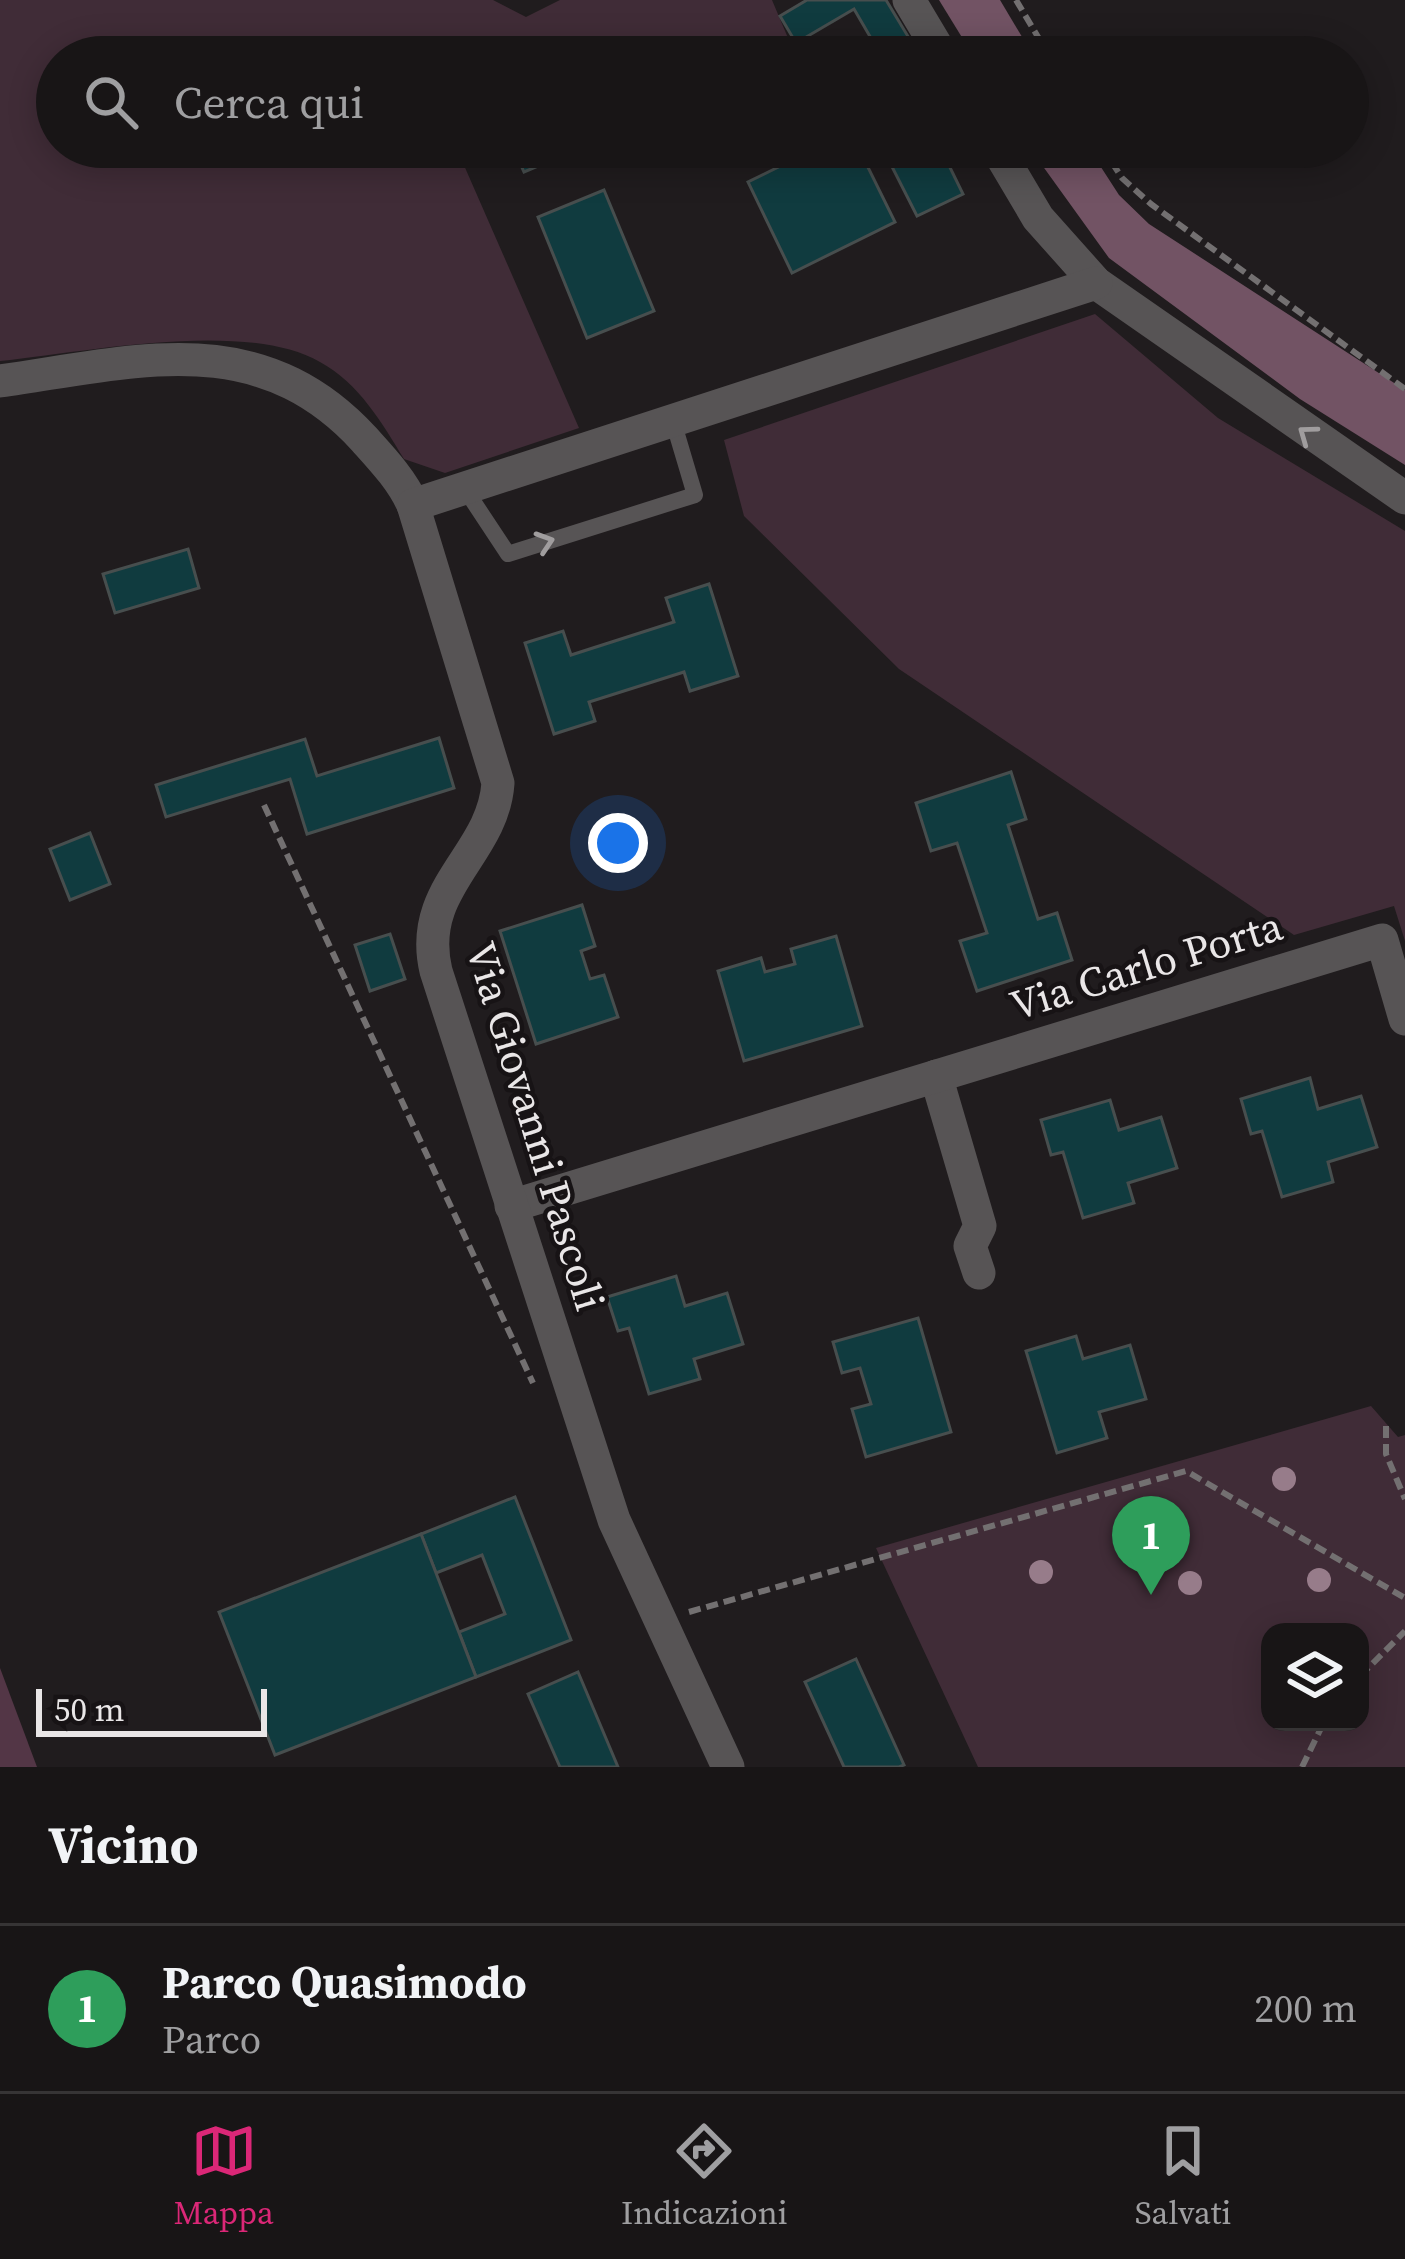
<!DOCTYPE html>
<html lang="it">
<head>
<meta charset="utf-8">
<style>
  :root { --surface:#181516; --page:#211e1f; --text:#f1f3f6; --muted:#9f9fa1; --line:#363435; --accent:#db2777 }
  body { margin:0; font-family:"Source Serif 4",serif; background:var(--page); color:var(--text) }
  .controls { position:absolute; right:36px; bottom:36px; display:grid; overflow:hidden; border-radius:24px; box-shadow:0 6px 30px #0003 }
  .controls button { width:108px; height:108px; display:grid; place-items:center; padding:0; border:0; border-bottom:3px solid var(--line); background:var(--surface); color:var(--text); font:60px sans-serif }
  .scale { position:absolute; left:36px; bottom:30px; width:231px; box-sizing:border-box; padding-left:12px; border:6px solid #e9e6e7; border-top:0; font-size:33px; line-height:42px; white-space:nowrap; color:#e9e6e7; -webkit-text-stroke:9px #171315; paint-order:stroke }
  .you { position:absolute; left:618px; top:843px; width:42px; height:42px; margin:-30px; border:9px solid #fff; border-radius:50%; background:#1a73e8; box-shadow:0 0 0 18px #1a73e833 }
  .badge { display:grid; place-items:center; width:78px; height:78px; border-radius:50%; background:var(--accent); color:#fff; font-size:39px; font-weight:700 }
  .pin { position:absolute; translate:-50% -99px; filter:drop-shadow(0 3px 6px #0008) }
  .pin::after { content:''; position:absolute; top:63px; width:42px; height:36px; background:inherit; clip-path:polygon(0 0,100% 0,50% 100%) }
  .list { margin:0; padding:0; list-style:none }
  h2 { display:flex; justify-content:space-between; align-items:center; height:156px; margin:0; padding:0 48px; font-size:51px }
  h2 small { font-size:39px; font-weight:400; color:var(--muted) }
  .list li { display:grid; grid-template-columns:78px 1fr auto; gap:36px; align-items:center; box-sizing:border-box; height:168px; padding:0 48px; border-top:3px solid var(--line) }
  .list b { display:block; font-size:45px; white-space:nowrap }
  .list p { margin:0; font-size:39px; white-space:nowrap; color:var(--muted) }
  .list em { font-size:39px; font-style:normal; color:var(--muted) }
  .icon { flex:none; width:66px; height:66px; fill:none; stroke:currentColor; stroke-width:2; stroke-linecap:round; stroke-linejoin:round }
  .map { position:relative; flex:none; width:1405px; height:1767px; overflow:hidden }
  .search { position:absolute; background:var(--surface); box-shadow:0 6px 30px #0003; left:36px; right:36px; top:36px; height:132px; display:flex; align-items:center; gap:30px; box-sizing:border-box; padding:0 42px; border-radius:66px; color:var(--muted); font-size:45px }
  .sheet { height:324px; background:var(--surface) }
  nav { display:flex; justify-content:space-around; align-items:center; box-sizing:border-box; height:168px; border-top:3px solid var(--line); background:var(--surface); font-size:33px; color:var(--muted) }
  nav a { display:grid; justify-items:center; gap:6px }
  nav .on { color:var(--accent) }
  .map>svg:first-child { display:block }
  .green { fill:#402c37; fill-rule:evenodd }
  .forest { fill:#533646 }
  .water { fill:#725364 }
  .building { fill:#103b3f; stroke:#474e4e; stroke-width:3 }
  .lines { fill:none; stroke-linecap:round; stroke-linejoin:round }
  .path { stroke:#737071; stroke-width:6; stroke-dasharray:12 6; stroke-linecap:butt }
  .lane { stroke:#575455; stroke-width:16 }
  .street { stroke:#575455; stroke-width:33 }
  .tree { fill:#977c8a }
  .oneway { stroke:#a09d9e }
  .labels { text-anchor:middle; stroke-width:9; stroke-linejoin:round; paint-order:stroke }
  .street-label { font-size:42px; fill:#e9e6e7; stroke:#171315 }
</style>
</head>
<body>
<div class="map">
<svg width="1405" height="1767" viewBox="0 0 1405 1767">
  <rect width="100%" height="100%" fill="#201c1e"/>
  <!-- green -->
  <g class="green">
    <path d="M 0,0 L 493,0 L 526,17 L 560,0 L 772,0 L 796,57 L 568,57 L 553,39 L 506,57 L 57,57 L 57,147 L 456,147 L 579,428 L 445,473 L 404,459 C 382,423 359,383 320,362 C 244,319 87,352 0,361 Z"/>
    <path d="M 1095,314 L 1218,418 L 1405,531 L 1405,941 L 1394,906 L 1294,935 L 899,669 L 744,516 L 724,440 Z"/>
    <path d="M 1371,1406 L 1398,1437 L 1405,1435 L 1405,1767 L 978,1767 L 876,1548 ZM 1270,1632 L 1360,1632 L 1360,1722 L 1270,1722 Z"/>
  </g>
  <!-- forest -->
  <path class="forest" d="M 0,1668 L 37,1767 L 0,1767 Z"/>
  <!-- water -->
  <g class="water">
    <path d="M 939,0 L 1000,0 L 1034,57 L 974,57 Z"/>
    <path d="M 1029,147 L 1088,147 L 1119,195 L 1149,224 L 1405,390 L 1405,465 L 1300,399 L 1109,258 Z"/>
  </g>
  <!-- building -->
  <g class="building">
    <path d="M 807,0 L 886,0 L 912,43 L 882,57 L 854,9 L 796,43 L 780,16 Z"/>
    <path d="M 513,147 L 575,147 L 576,150 L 524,172 Z"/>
    <path d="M 819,147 L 858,147 L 895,222 L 792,273 L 748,182 Z"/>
    <path d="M 882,147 L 940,147 L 963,194 L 917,216 Z"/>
    <path d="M 604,190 L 654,311 L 587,338 L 538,217 Z"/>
    <path d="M 188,549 L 199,588 L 115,613 L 103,574 Z"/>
    <path d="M 709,584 L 738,676 L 690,691 L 684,672 L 589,702 L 595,721 L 554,734 L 525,643 L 563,631 L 571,655 L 674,622 L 666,598 Z"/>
    <path d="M 439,738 L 454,788 L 307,834 L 290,779 L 166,817 L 156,785 L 305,739 L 317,776 Z"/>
    <path d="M 1011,772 L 1026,819 L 1008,825 L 1038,919 L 1057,913 L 1072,960 L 977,991 L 960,941 L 987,933 L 957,843 L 931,851 L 916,803 Z"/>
    <path d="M 90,833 L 110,884 L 70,900 L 50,849 Z"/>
    <path d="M 582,905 L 595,946 L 581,951 L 590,979 L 604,975 L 618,1017 L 536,1044 L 500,931 Z"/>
    <path d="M 390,934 L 405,979 L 370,991 L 355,945 Z"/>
    <path d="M 836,936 L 862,1026 L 744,1061 L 718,971 L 761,958 L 765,972 L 795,964 L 791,949 Z"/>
    <path d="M 1310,1078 L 1318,1109 L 1361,1096 L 1377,1147 L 1328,1162 L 1333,1182 L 1282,1197 L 1262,1131 L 1251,1134 L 1241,1099 Z"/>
    <path d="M 1110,1100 L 1119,1130 L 1161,1117 L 1177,1168 L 1128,1183 L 1134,1203 L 1083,1218 L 1063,1152 L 1051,1155 L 1041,1120 Z"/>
    <path d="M 676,1276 L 685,1306 L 727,1293 L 743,1344 L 694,1359 L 700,1379 L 649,1394 L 629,1328 L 618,1331 L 607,1297 Z"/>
    <path d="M 918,1318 L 951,1432 L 866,1457 L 852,1409 L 871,1404 L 860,1368 L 842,1373 L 833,1342 Z"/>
    <path d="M 1076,1336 L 1083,1359 L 1130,1345 L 1146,1399 L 1099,1412 L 1107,1438 L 1057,1453 L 1026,1351 Z"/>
    <path d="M 515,1497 L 571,1640 L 476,1677 L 459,1632 L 505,1614 L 482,1555 L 436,1573 L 421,1534 Z"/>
    <path d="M 421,1534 L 476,1677 L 275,1755 L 219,1612 Z"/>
    <path d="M 856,1659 L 904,1765 L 899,1767 L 844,1767 L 805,1682 Z"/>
    <path d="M 578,1672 L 618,1767 L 560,1767 L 528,1694 Z"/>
  </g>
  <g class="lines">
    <!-- path -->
    <g class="path">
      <path d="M 1016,0 L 1050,57"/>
      <path d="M 1102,147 L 1122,178 L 1151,204 L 1405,389"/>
      <path d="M 264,805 L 533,1383"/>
      <path d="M 1386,1426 L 1386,1454 L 1405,1499"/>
      <path d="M 689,1612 L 1186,1471 L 1405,1598"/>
      <path d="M 1360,1676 L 1405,1631"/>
      <path d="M 1302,1767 L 1324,1722"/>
    </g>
    <!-- lane -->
    <path class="lane" d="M 465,489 L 508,554 L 695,495 L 673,421"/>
    <!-- street -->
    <g class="street">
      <path d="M 909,0 L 943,57"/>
      <path d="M 996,147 L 1038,218 L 1096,283 L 1405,498"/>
      <path d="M 0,381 C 135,362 258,324 364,439 C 382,459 402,480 413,505"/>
      <path d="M 936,1076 L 980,1226 L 970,1246 L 979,1273"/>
      <path d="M 511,1206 L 1382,940 L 1405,1019"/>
      <path d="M 728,1767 L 614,1520 L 436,971 C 416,887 493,856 498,783 L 413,505 L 1096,283"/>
    </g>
  </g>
  <!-- trees -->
  <g class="tree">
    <circle cx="1284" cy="1479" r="12"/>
    <circle cx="1041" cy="1572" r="12"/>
    <circle cx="1319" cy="1580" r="12"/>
    <circle cx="1190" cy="1583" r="12"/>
  </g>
  <!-- one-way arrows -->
  <defs><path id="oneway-chevron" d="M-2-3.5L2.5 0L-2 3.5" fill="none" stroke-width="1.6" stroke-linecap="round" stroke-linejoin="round" transform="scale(3)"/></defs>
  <g class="oneway">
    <use href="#oneway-chevron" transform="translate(1307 434) rotate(-144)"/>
    <use href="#oneway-chevron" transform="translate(545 542) rotate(-18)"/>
  </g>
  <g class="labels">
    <!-- street labels -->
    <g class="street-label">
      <text transform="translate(1146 965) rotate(-17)" y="15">Via Carlo Porta</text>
      <text transform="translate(536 1126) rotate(73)" y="15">Via Giovanni Pascoli</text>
    </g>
  </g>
</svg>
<div class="controls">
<button><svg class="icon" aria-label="layers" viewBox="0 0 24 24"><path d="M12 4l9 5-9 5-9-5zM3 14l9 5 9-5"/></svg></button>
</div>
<div class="scale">50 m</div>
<div class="you"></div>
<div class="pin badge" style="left:1151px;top:1595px;background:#2e9e5b">1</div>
<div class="search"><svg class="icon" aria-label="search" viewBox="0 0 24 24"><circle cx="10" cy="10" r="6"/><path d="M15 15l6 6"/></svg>Cerca qui</div>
</div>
<section class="sheet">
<h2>Vicino<small></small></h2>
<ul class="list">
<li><span class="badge" style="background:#2e9e5b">1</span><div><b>Parco Quasimodo</b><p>Parco</p></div><em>200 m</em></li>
</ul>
</section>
<nav>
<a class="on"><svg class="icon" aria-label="map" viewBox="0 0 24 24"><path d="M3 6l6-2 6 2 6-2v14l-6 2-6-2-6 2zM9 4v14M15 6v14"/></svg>Mappa</a>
<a><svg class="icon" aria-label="directions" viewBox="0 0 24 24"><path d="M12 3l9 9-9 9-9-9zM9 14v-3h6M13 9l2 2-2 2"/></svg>Indicazioni</a>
<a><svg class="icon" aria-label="saved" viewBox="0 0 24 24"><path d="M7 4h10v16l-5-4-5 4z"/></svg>Salvati</a>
</nav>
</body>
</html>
